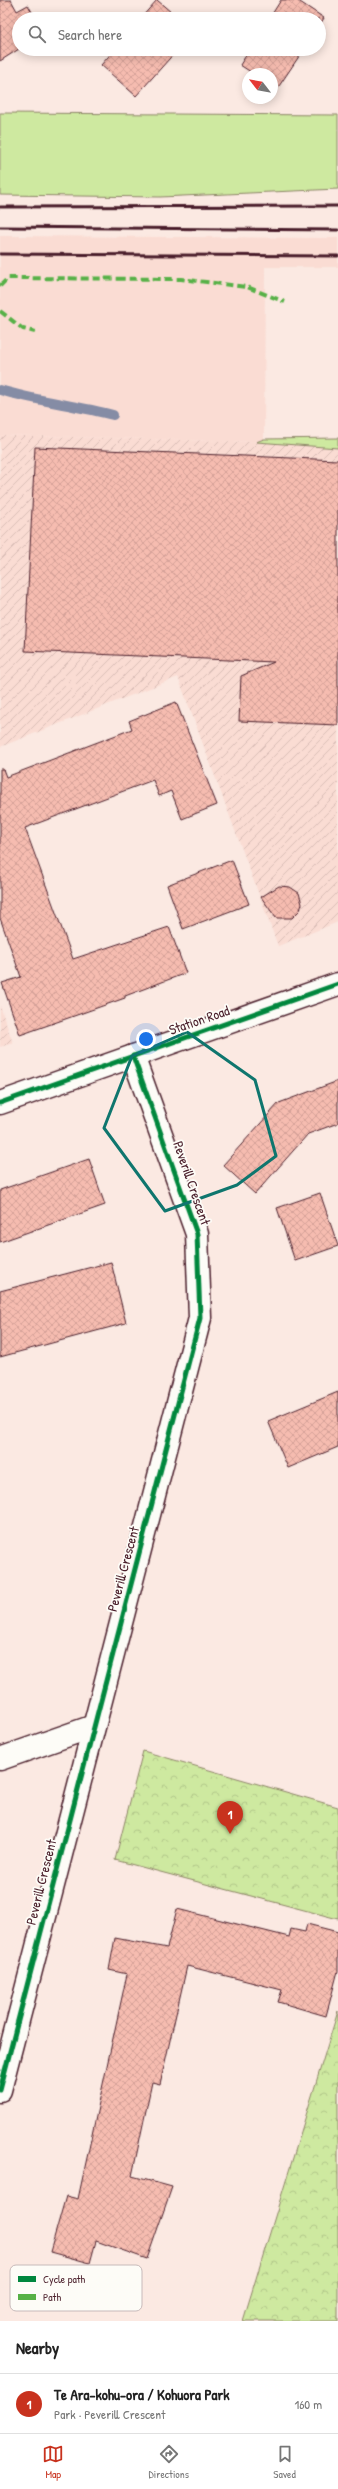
<!DOCTYPE html>
<html lang="en">
<head>
<meta charset="utf-8">
<style>
  :root { --surface:#fff; --page:#f6f6f6; --text:#222; --muted:#767676; --line:#e0e0e0; --accent:#c8321e }
  body { margin:0; font-family:"Patrick Hand",sans-serif; background:var(--page); color:var(--text) }
  .compass { position:absolute; left:242px; top:68px; width:36px; height:36px; border-radius:50%; background:var(--surface); box-shadow:0 2px 10px #0003; rotate:301deg }
  .you { position:absolute; left:146px; top:1039px; width:14px; height:14px; margin:-10px; border:3px solid #fff; border-radius:50%; background:#1a73e8; box-shadow:0 0 0 6px #1a73e833 }
  .badge { display:grid; place-items:center; width:26px; height:26px; border-radius:50%; background:var(--accent); color:#fff; font-size:13px; font-weight:700 }
  .pin { position:absolute; translate:-50% -33px; filter:drop-shadow(0 1px 2px #0008) }
  .pin::after { content:''; position:absolute; top:21px; width:14px; height:12px; background:inherit; clip-path:polygon(0 0,100% 0,50% 100%) }
  .list { margin:0; padding:0; list-style:none }
  h2 { display:flex; justify-content:space-between; align-items:center; height:52px; margin:0; padding:0 16px; font-size:17px }
  h2 small { font-size:13px; font-weight:400; color:var(--muted) }
  .list li { display:grid; grid-template-columns:26px 1fr auto; gap:12px; align-items:center; box-sizing:border-box; height:60px; padding:0 16px; border-top:1px solid var(--line) }
  .list b { display:block; font-size:15px; white-space:nowrap }
  .list p { margin:0; font-size:13px; white-space:nowrap; color:var(--muted) }
  .list em { font-size:13px; font-style:normal; color:var(--muted) }
  .icon { flex:none; width:22px; height:22px; fill:none; stroke:currentColor; stroke-width:2; stroke-linecap:round; stroke-linejoin:round }
  .map { position:relative; flex:none; width:338px; height:2321px; overflow:hidden }
  .search { position:absolute; background:var(--surface); box-shadow:0 2px 10px #0003; left:12px; right:12px; top:12px; height:44px; display:flex; align-items:center; gap:10px; box-sizing:border-box; padding:0 14px; border-radius:22px; color:var(--muted); font-size:15px }
  .sheet { height:112px; background:var(--surface) }
  nav { display:flex; justify-content:space-around; align-items:center; box-sizing:border-box; height:56px; border-top:1px solid var(--line); background:var(--surface); font-size:11px; color:var(--muted) }
  nav a { display:grid; justify-items:center; gap:2px }
  nav .on { color:var(--accent) }
  .map>svg:first-child { display:block }
  .built { fill:#fadcd3 }
  .industrial { fill:url(#industrial-furrows) }
  .grass { fill:#cee9a0; stroke:#8c8466 }
  .forest { fill:url(#forest-crowns); stroke:#8c8466 }
  .lines { fill:none; stroke-linecap:round; stroke-linejoin:round }
  .stream { stroke:#858ca5; stroke-width:10 }
  .building { fill:url(#building-cross-hatch); stroke:#4a1f2b }
  .minor-casing { stroke:#4a1f2b; stroke-width:25 }
  .secondary-casing { stroke:#4a1f2b; stroke-width:25 }
  .minor { stroke:#fdfcf7; stroke-width:22 }
  .secondary { stroke:#fdfcf7; stroke-width:22 }
  .rail { stroke:#4a1f2b; stroke-width:3 }
  .quiet { stroke:#57b146; stroke-width:4; stroke-dasharray:8 4; stroke-linecap:butt }
  .cycleway-casing { stroke:#fdfcf7; stroke-width:8 }
  .cycleway { stroke:#00873e; stroke-width:5 }
  .marked { fill:none; stroke:#0f766e; stroke-width:3; stroke-linejoin:round }
  .labels { text-anchor:middle; stroke-width:3.5; stroke-linejoin:round; paint-order:stroke }
  .street-label { font-size:14px; fill:#4a1f2b; stroke:#fdfcf7 }
  .key { fill:#fdfcf7; stroke:#c7baba; stroke-width:1 }
  .key-label { font-size:11px; fill:#4a1f2b }
</style>
</head>
<body>
<div class="map">
<svg width="338" height="2321" viewBox="0 0 338 2321">
  <defs>
    <pattern id="industrial-furrows" width="10" height="10" patternUnits="userSpaceOnUse"><rect width="10" height="10" fill="#fadcd3"/><path d="M-1 1l2-2M0 10L10 0M9 11l2-2" fill="none" stroke="#d8bcb5"/></pattern>
    <pattern id="forest-crowns" width="20" height="18" patternUnits="userSpaceOnUse"><rect width="20" height="18" fill="#cee9a0"/><path d="M2 6a3 3 0 1 1 6 0M12 15a3 3 0 1 1 6 0" fill="none" stroke="#b2c78a"/></pattern>
    <pattern id="building-cross-hatch" width="8" height="8" patternUnits="userSpaceOnUse"><rect width="8" height="8" fill="#f6bcb0"/><path d="M0 0l8 8M0 8l8-8" fill="none" stroke="#d4a198"/></pattern>
  </defs>
  <rect width="100%" height="100%" fill="#fbe9e2"/>
  <filter id="ink" filterUnits="userSpaceOnUse"><feTurbulence type="fractalNoise" baseFrequency=".025" numOctaves="2"/><feDisplacementMap in="SourceGraphic" scale="8" xChannelSelector="R" yChannelSelector="G"/><feConvolveMatrix kernelMatrix="1 2 1 2 8 2 1 2 1" color-interpolation-filters="sRGB"/></filter>
  <g filter="url(#ink)">
    <!-- built -->
    <path class="built" d="M 0,236 L 338,238 L 338,267 L 265,267 L 264,439 L 256,442 L 0,435 Z"/>
    <!-- industrial -->
    <g class="industrial">
      <path d="M 0,435 L 256,442 L 338,448 L 338,922 L 278,946 L 178,677 L 0,747 Z"/>
      <path d="M 0,1006 L 13,1043 L 0,1047 Z"/>
    </g>
    <!-- grass -->
    <g class="grass">
      <path d="M 0,113 L 338,115 L 338,189 L 160,197 L 0,195 Z"/>
      <path d="M 338,438 L 338,448 L 256,442 L 264,439 Z"/>
    </g>
    <!-- forest -->
    <g class="forest">
      <path d="M 143,1751 L 338,1807 L 338,1919 L 115,1860 Z"/>
      <path d="M 338,2011 L 338,2321 L 243,2321 Z"/>
    </g>
    <g class="lines">
      <!-- stream -->
      <path class="stream" d="M 0,390 C 37,401 75,405 113,415"/>
    </g>
    <!-- building -->
    <g class="building">
      <path d="M 0,0 L 11,0 L 17,11 L 28,5 L 36,19 L 19,19 L 19,49 L 0,61 Z"/>
      <path d="M 157,0 L 179,19 L 140,19 Z"/>
      <path d="M 281,0 L 297,0 L 324,18 L 319,26 L 319,19 L 269,19 Z"/>
      <path d="M 115,49 L 178,49 L 136,96 L 101,65 Z"/>
      <path d="M 250,49 L 304,49 L 277,89 L 272,86 L 272,74 L 254,74 L 240,65 Z"/>
      <path d="M 35,447 L 338,460 L 338,725 L 239,721 L 241,676 L 274,662 L 25,651 Z"/>
      <path d="M 176,702 L 217,805 L 182,819 L 171,791 L 159,796 L 153,780 L 25,828 L 73,959 L 169,927 L 186,973 L 125,996 L 125,998 L 20,1035 L 2,983 L 21,977 L 0,918 L 0,769 L 3,769 L 6,777 L 132,729 L 129,721 Z"/>
      <path d="M 232,860 L 249,904 L 183,929 L 167,885 Z"/>
      <path d="M 279,886 L 290,887 L 299,893 L 302,904 L 300,910 L 292,918 L 276,918 L 261,897 Z"/>
      <path d="M 338,1081 L 338,1123 L 308,1134 L 255,1194 L 223,1165 L 279,1103 Z"/>
      <path d="M 89,1159 L 105,1205 L 0,1242 L 0,1190 Z"/>
      <path d="M 320,1193 L 338,1246 L 295,1261 L 277,1208 Z"/>
      <path d="M 111,1262 L 126,1323 L 0,1357 L 0,1291 Z"/>
      <path d="M 338,1392 L 338,1447 L 288,1468 L 268,1421 Z"/>
      <path d="M 177,1909 L 289,1937 L 291,1929 L 305,1932 L 307,1924 L 338,1932 L 338,1971 L 326,2016 L 278,2002 L 282,1990 L 187,1966 L 160,2084 L 152,2082 L 132,2176 L 172,2187 L 147,2259 L 96,2241 L 90,2263 L 50,2252 L 66,2196 L 78,2199 L 127,1974 L 109,1970 L 115,1938 L 167,1948 Z"/>
    </g>
    <g class="lines">
      <defs>
        <g id="minor">
          <path d="M 0,1759 L 94,1726"/>
          <path d="M 0,2090 L 200,1318 L 197,1234 L 133,1056"/>
        </g>
        <path id="secondary" d="M 0,1103 L 338,984"/>
      </defs>
      <!-- minor casing -->
      <use href="#minor" class="minor-casing"/>
      <!-- secondary casing -->
      <use href="#secondary" class="secondary-casing"/>
      <!-- minor -->
      <use href="#minor" class="minor"/>
      <!-- secondary -->
      <use href="#secondary" class="secondary"/>
      <!-- rail -->
      <g class="rail">
        <path d="M 0,207 L 338,206"/>
        <path d="M 0,227 L 338,230"/>
        <path d="M 0,254 L 338,256"/>
      </g>
      <!-- quiet -->
      <g class="quiet">
        <path d="M 0,286 L 8,278 L 181,279 L 247,287 L 285,302"/>
        <path d="M 0,311 L 23,329 L 35,332"/>
      </g>
      <defs>
        <g id="cycleway">
          <path d="M 0,1103 L 338,984"/>
          <path d="M 0,2090 L 200,1318 L 197,1234 L 133,1056"/>
        </g>
      </defs>
      <!-- cycleway casing -->
      <use href="#cycleway" class="cycleway-casing"/>
      <!-- cycleway -->
      <use href="#cycleway" class="cycleway"/>
    </g>
  </g>
  <!-- marked area -->
  <path class="marked" d="M 187,1032 L 255,1080 L 276,1156 L 237,1185 L 165,1211 L 104,1128 L 132,1056 Z"/>
  <g class="labels">
    <!-- street labels -->
    <g class="street-label">
      <text transform="translate(199 1020) rotate(-19)" y="5">Station Road</text>
      <text transform="translate(192 1183) rotate(71)" y="5">Peverill Crescent</text>
      <text transform="translate(123 1569) rotate(-75)" y="5">Peverill Crescent</text>
      <text transform="translate(41 1882) rotate(-76)" y="5">Peverill Crescent</text>
    </g>
  </g>
  <!-- legend -->
  <rect x="10" y="2265" width="132" height="46" rx="6" class="key"/>
  <rect x="18" y="2276" width="18" height="6" fill="#00873e"/>
  <rect x="18" y="2294" width="18" height="6" fill="#57b146"/>
  <g class="key-label">
    <text x="43" y="2283">Cycle path</text>
    <text x="43" y="2301">Path</text>
  </g>
</svg>
<svg class="compass" viewBox="-18 -18 36 36"><path d="M0-13l5 13h-10z" fill="#e53935"/><path d="M0 13l5-13h-10z" fill="#767676"/></svg>
<div class="you"></div>
<div class="pin badge" style="left:230px;top:1834px">1</div>
<div class="search"><svg class="icon" aria-label="search" viewBox="0 0 24 24"><circle cx="10" cy="10" r="6"/><path d="M15 15l6 6"/></svg>Search here</div>
</div>
<section class="sheet">
<h2>Nearby<small></small></h2>
<ul class="list">
<li><span class="badge">1</span><div><b>Te Ara-kohu-ora / Kohuora Park</b><p>Park · Peverill Crescent</p></div><em>160 m</em></li>
</ul>
</section>
<nav>
<a class="on"><svg class="icon" aria-label="map" viewBox="0 0 24 24"><path d="M3 6l6-2 6 2 6-2v14l-6 2-6-2-6 2zM9 4v14M15 6v14"/></svg>Map</a>
<a><svg class="icon" aria-label="directions" viewBox="0 0 24 24"><path d="M12 3l9 9-9 9-9-9zM9 14v-3h6M13 9l2 2-2 2"/></svg>Directions</a>
<a><svg class="icon" aria-label="saved" viewBox="0 0 24 24"><path d="M7 4h10v16l-5-4-5 4z"/></svg>Saved</a>
</nav>
</body>
</html>
